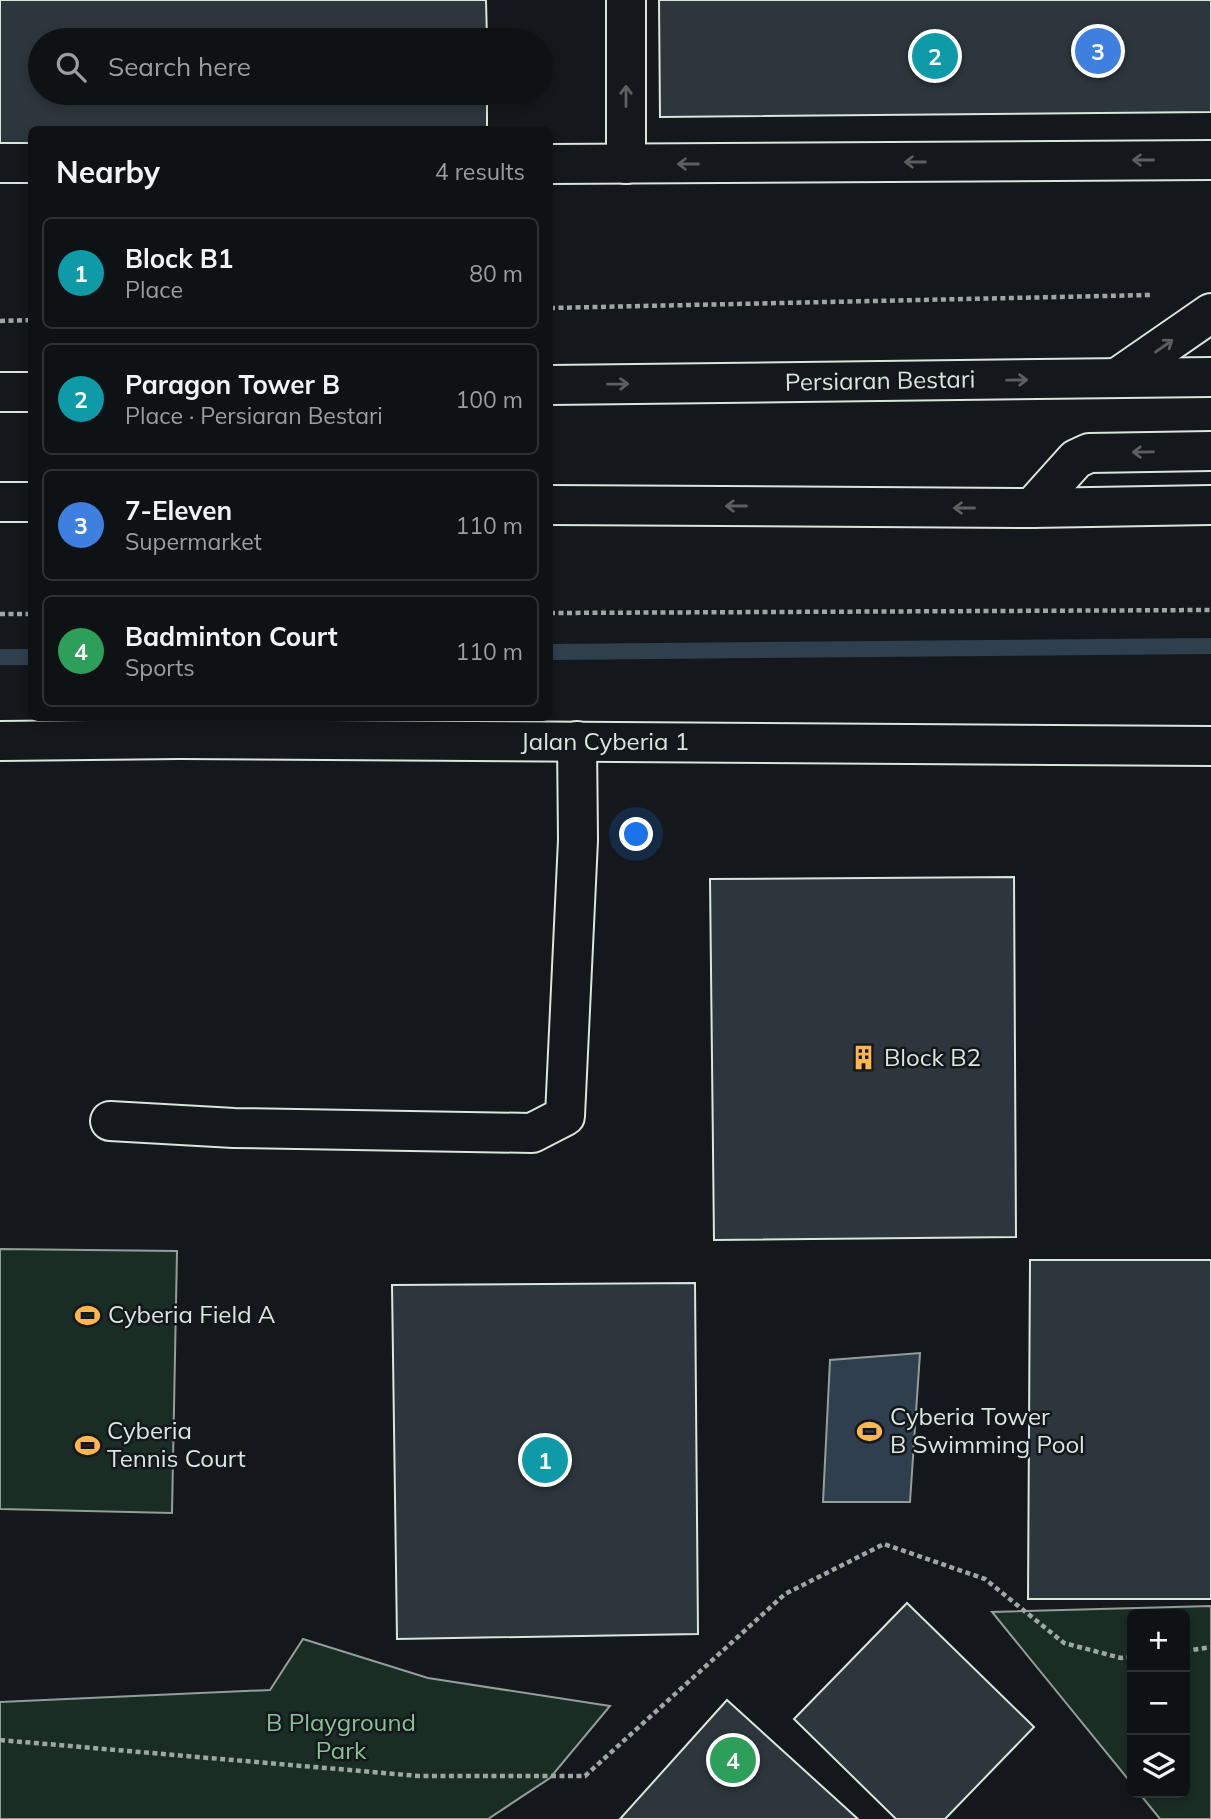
<!DOCTYPE html>
<html lang="en">
<head>
<meta charset="utf-8">
<style>
  :root { --surface:#0f1215; --page:#181b1e; --text:#f1f3f6; --muted:#9b9ea0; --line:#2f3234; --accent:#0f766e }
  body { margin:0; font-family:Mulish,sans-serif; background:var(--page); color:var(--text) }
  .controls { position:absolute; right:21px; bottom:21px; display:grid; overflow:hidden; border-radius:10px; box-shadow:0 4px 10px #0003 }
  .controls button { width:63px; height:63px; display:grid; place-items:center; padding:0; border:0; border-bottom:2px solid var(--line); background:var(--surface); color:var(--text); font:35px sans-serif }
  .you { position:absolute; left:637px; top:835px; width:24px; height:24px; margin:-18px; border:5px solid #fff; border-radius:50%; background:#1a73e8; box-shadow:0 0 0 10px #1a73e833 }
  .badge { display:grid; place-items:center; width:46px; height:46px; border-radius:50%; background:var(--accent); color:#fff; font-size:23px; font-weight:700 }
  .pin { position:absolute; translate:-50% -50%; border:4px solid #fff; box-shadow:0 2px 7px #0006 }
  .list { margin:0; padding:0; list-style:none }
  h2 { display:flex; justify-content:space-between; align-items:center; height:91px; margin:0; padding:0 28px; font-size:30px }
  h2 small { font-size:23px; font-weight:400; color:var(--muted) }
  .list li { display:grid; grid-template-columns:46px 1fr auto; gap:21px; align-items:center; box-sizing:border-box; height:112px; margin:0 14px 14px; padding:0 14px; border:2px solid var(--line); border-radius:10px }
  .list b { display:block; font-size:26px; white-space:nowrap }
  .list p { margin:0; font-size:23px; white-space:nowrap; color:var(--muted) }
  .list em { font-size:23px; font-style:normal; color:var(--muted) }
  .icon { flex:none; width:38px; height:38px; fill:none; stroke:currentColor; stroke-width:2; stroke-linecap:round; stroke-linejoin:round }
  .map { position:relative; flex:none; width:1211px; height:1819px; overflow:hidden }
  .search { position:absolute; background:var(--surface); box-shadow:0 4px 10px #0003; left:28px; top:28px; width:525px; height:77px; display:flex; align-items:center; gap:18px; box-sizing:border-box; padding:0 24px; border-radius:38px; color:var(--muted); font-size:26px }
  .panel { position:absolute; background:var(--surface); box-shadow:0 4px 10px #0003; left:28px; top:126px; width:525px; height:595px; border-radius:10px }
  .map>svg:first-child { display:block }
  .green { fill:#1a2d24; stroke:#939e99; stroke-width:2 }
  .water { fill:#2f3f4d; stroke:#939e99; stroke-width:2 }
  .lines { fill:none; stroke-linecap:round; stroke-linejoin:round }
  .stream { stroke:#2f3f4d; stroke-width:16 }
  .building { fill:#2c363c; stroke:#d8e6dc; stroke-width:2 }
  .minor-casing { stroke:#d8e6dc; stroke-width:42 }
  .major-casing { stroke:#d8e6dc; stroke-width:42 }
  .path { stroke:#9da8a2; stroke-width:4.5; stroke-dasharray:5 3.5; stroke-linecap:butt }
  .minor { stroke:#14181c; stroke-width:38 }
  .major { stroke:#14181c; stroke-width:38 }
  .oneway { stroke:#59605f }
  .labels { text-anchor:middle; stroke-width:5; stroke-linejoin:round; paint-order:stroke }
  .street-label { font-size:24px; fill:#d8e6dc; stroke:#14181c }
  .poi-label { font-size:24px; fill:#d8e6dc; stroke:#14181c; text-anchor:start }
  .park-label { font-size:24px; fill:#8ac095; stroke:#14181c }
</style>
</head>
<body>
<div class="map">
<svg width="1211" height="1819" viewBox="0 0 1211 1819">
  <rect width="100%" height="100%" fill="#14181c"/>
  <!-- green -->
  <g class="green">
    <path d="M 0,1249 L 177,1251 L 172,1513 L 0,1509 Z"/>
    <path d="M 1211,1606 L 1211,1819 L 1160,1819 L 1139,1793 L 1185,1793 L 1185,1614 L 1132,1614 L 1132,1784 L 992,1612 Z"/>
    <path d="M 303,1639 L 428,1678 L 610,1706 L 550,1778 L 488,1819 L 0,1819 L 0,1702 L 270,1690 Z"/>
  </g>
  <!-- water -->
  <path class="water" d="M 920,1353 L 910,1502 L 823,1502 L 830,1360 Z"/>
  <g class="lines">
    <!-- stream -->
    <g class="stream">
      <path d="M 550,652 L 1211,646"/>
      <path d="M 0,657 L 32,657"/>
    </g>
  </g>
  <!-- building -->
  <g class="building">
    <path d="M 0,0 L 486,0 L 487,40 L 40,40 L 40,93 L 487,93 L 487,130 L 32,130 L 32,148 L 0,148 Z"/>
    <path d="M 659,0 L 1211,0 L 1211,112 L 660,117 Z"/>
    <path d="M 1014,877 L 1016,1237 L 714,1240 L 710,879 Z"/>
    <path d="M 1030,1260 L 1211,1260 L 1211,1599 L 1028,1599 Z"/>
    <path d="M 695,1283 L 698,1634 L 397,1639 L 392,1285 Z"/>
    <path d="M 907,1603 L 1034,1727 L 945,1819 L 896,1819 L 794,1719 Z"/>
    <path d="M 727,1700 L 858,1819 L 620,1819 Z"/>
  </g>
  <g class="lines">
    <defs>
      <g id="minor">
        <path d="M 626,0 L 626,164"/>
        <path d="M 0,163 L 32,163"/>
        <path d="M 550,164 L 1211,160"/>
        <path d="M 0,741 L 180,739 L 1211,746"/>
        <path d="M 110,1121 L 234,1128 L 532,1133 L 565,1116 L 578,840 L 577,741"/>
      </g>
      <g id="major">
        <path d="M 1117,378 L 1211,313"/>
        <path d="M 550,385 L 1211,377"/>
        <path d="M 0,392 L 32,392"/>
        <path d="M 0,502 L 32,502"/>
        <path d="M 550,505 L 1032,508 L 1211,505"/>
        <path d="M 1032,508 L 1076,459 L 1089,453 L 1211,451"/>
      </g>
    </defs>
    <!-- minor casing -->
    <use href="#minor" class="minor-casing"/>
    <!-- major casing -->
    <use href="#major" class="major-casing"/>
    <!-- path -->
    <g class="path">
      <path d="M 550,308 L 1150,295"/>
      <path d="M 0,321 L 32,320"/>
      <path d="M 550,613 L 1211,610"/>
      <path d="M 0,614 L 32,614"/>
      <path d="M 1185,1651 L 1211,1647"/>
      <path d="M 0,1740 L 419,1776 L 585,1776 L 785,1594 L 884,1544 L 985,1579 L 1064,1643 L 1121,1658 L 1132,1657"/>
    </g>
    <!-- minor -->
    <use href="#minor" class="minor"/>
    <!-- major -->
    <use href="#major" class="major"/>
  </g>
  <!-- one-way arrows -->
  <defs><path id="oneway-shaft" d="M-6 0H5M1.5-3L5.5 0L1.5 3" fill="none" stroke-width="1.6" stroke-linecap="round" stroke-linejoin="round" transform="scale(1.75)"/></defs>
  <g class="oneway">
    <use href="#oneway-shaft" transform="translate(626 96) rotate(-90)"/>
    <use href="#oneway-shaft" transform="translate(1143 160) rotate(180)"/>
    <use href="#oneway-shaft" transform="translate(915 162) rotate(180)"/>
    <use href="#oneway-shaft" transform="translate(688 164) rotate(180)"/>
    <use href="#oneway-shaft" transform="translate(1164 346) rotate(-35)"/>
    <use href="#oneway-shaft" transform="translate(1017 380) rotate(-1)"/>
    <use href="#oneway-shaft" transform="translate(618 384) rotate(-1)"/>
    <use href="#oneway-shaft" transform="translate(1143 452) rotate(179)"/>
    <use href="#oneway-shaft" transform="translate(736 506) rotate(-180)"/>
    <use href="#oneway-shaft" transform="translate(964 508) rotate(-180)"/>
  </g>
  <!-- icons -->
  <defs>
    <symbol id="building-bare" viewBox="-9 -9 18 18"><path d="M-4-6H4V6H1V3H-1V6H-4ZM-2.5-4.3h1.7v1.8h-1.7ZM.8-4.3h1.7v1.8H.8ZM-2.5-1h1.7V.8h-1.7ZM.8-1h1.7V.8H.8Z" fill="#ffb74d" stroke="#14181c" stroke-width="2.5" paint-order="stroke"/></symbol>
    <symbol id="stadium-bare" viewBox="-9 -9 18 18"><path d="M0-5a6.5 5 0 1 0 0 10a6.5 5 0 1 0 0-10ZM-3.5-1.8h7v3.6h-7Z" fill="#ffb74d" stroke="#14181c" stroke-width="2.5" paint-order="stroke"/></symbol>
  </defs>
  <g fill-rule="evenodd">
    <use href="#building-bare" x="846" y="1040" width="35" height="35"/>
    <use href="#stadium-bare" x="70" y="1298" width="35" height="35"/>
    <use href="#stadium-bare" x="852" y="1414" width="35" height="35"/>
    <use href="#stadium-bare" x="70" y="1428" width="35" height="35"/>
  </g>
  <g class="labels">
    <!-- street labels -->
    <g class="street-label">
      <text transform="translate(880 381) rotate(-1)" y="8">Persiaran Bestari</text>
      <text x="605" y="750">Jalan Cyberia 1</text>
    </g>
    <!-- poi labels -->
    <g class="poi-label">
      <text x="884" y="1066">Block B2</text>
      <text x="108" y="1323">Cyberia Field A</text>
      <text x="890" y="1425">Cyberia Tower<tspan x="890" dy="28">B Swimming Pool</tspan></text>
      <text x="107" y="1439">Cyberia<tspan x="107" dy="28">Tennis Court</tspan></text>
    </g>
    <!-- park labels -->
    <g class="park-label">
      <text x="341" y="1731">B Playground<tspan x="341" dy="28">Park</tspan></text>
    </g>
  </g>
</svg>
<div class="controls">
<button>+</button>
<button>−</button>
<button><svg class="icon" aria-label="layers" viewBox="0 0 24 24"><path d="M12 4l9 5-9 5-9-5zM3 14l9 5 9-5"/></svg></button>
</div>
<div class="you"></div>
<div class="pin badge" style="left:545px;top:1460px;background:#0f9aa8">1</div>
<div class="pin badge" style="left:935px;top:56px;background:#0f9aa8">2</div>
<div class="pin badge" style="left:1098px;top:51px;background:#3f7fe0">3</div>
<div class="pin badge" style="left:733px;top:1760px;background:#2e9e5b">4</div>
<div class="search"><svg class="icon" aria-label="search" viewBox="0 0 24 24"><circle cx="10" cy="10" r="6"/><path d="M15 15l6 6"/></svg>Search here</div>
<section class="panel">
<h2>Nearby<small>4 results</small></h2>
<ul class="list">
<li><span class="badge" style="background:#0f9aa8">1</span><div><b>Block B1</b><p>Place</p></div><em>80 m</em></li>
<li><span class="badge" style="background:#0f9aa8">2</span><div><b>Paragon Tower B</b><p>Place · Persiaran Bestari</p></div><em>100 m</em></li>
<li><span class="badge" style="background:#3f7fe0">3</span><div><b>7-Eleven</b><p>Supermarket</p></div><em>110 m</em></li>
<li><span class="badge" style="background:#2e9e5b">4</span><div><b>Badminton Court</b><p>Sports</p></div><em>110 m</em></li>
</ul>
</section>
</div>
</body>
</html>
